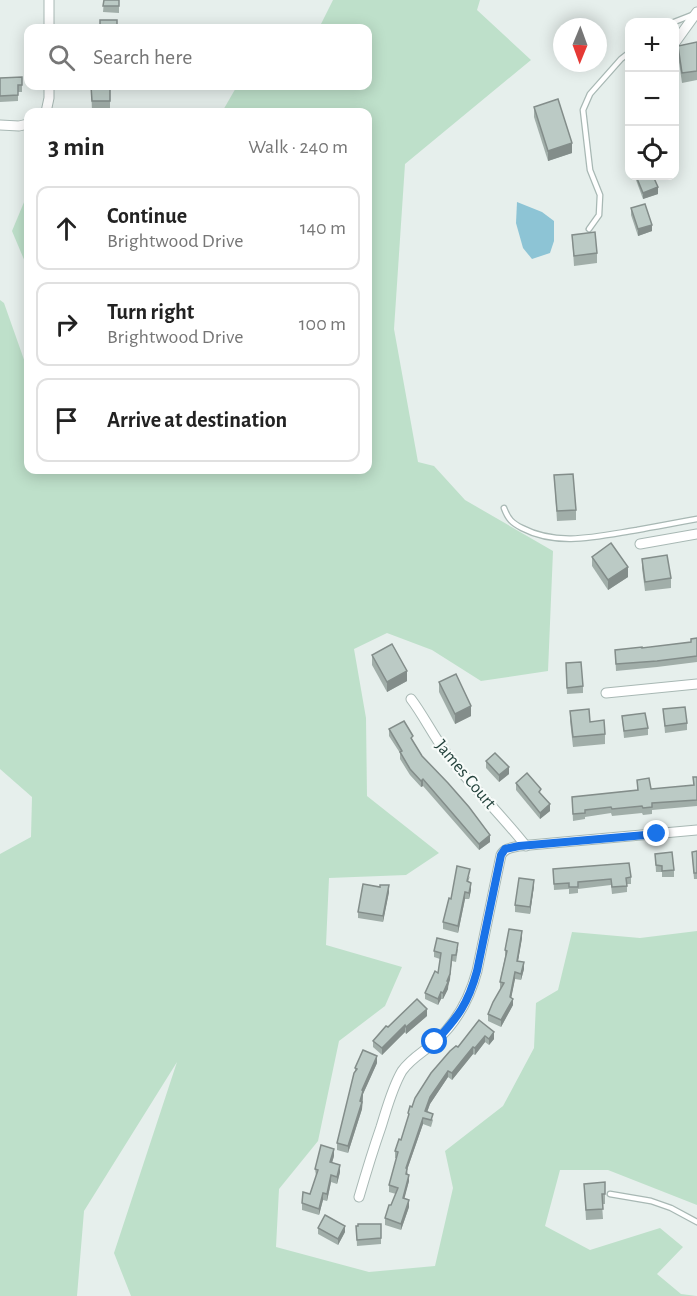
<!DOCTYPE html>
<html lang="en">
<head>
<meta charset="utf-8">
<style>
  :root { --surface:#fff; --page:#f6f6f6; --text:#222; --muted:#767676; --line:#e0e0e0 }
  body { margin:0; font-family:"Alegreya Sans",sans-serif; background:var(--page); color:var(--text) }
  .controls { position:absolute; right:18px; top:18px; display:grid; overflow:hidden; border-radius:12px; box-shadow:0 3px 15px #0003 }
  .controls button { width:54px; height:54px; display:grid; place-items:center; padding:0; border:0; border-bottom:2px solid var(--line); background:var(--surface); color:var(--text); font:30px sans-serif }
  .compass { position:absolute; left:553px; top:18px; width:54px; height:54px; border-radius:50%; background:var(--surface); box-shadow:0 3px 15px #0003; rotate:181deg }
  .stop { position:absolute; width:18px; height:18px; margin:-14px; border:4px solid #1a73e8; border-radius:50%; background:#fff }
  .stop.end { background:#1a73e8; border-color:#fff; box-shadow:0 2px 6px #0008 }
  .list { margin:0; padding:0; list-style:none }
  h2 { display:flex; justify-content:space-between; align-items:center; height:78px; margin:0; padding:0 24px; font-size:26px }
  h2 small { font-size:20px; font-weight:400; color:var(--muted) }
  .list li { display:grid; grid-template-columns:39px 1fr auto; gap:18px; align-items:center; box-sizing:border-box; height:84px; margin:0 12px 12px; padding:0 12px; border:2px solid var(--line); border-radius:12px }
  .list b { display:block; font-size:22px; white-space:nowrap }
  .list p { margin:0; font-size:20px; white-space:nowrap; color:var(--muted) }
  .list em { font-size:20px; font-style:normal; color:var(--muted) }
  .icon { flex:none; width:33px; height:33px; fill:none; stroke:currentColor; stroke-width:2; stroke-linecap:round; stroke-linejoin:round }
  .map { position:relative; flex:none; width:697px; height:1296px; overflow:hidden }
  .search { position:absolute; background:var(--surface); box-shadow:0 3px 15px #0003; left:24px; top:24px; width:348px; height:66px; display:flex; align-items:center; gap:15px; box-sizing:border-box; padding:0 21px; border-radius:12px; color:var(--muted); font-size:22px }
  .panel { position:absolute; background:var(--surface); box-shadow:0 3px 15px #0003; left:24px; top:108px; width:348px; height:366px; border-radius:12px }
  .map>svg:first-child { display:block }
  .green { fill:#bee0ca }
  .water { fill:#8dc4d5 }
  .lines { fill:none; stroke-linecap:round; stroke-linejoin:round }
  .lane-casing { stroke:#a8b8b4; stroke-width:7 }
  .street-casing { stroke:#a8b8b4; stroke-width:11 }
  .lane { stroke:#fff; stroke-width:4.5 }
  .street { stroke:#fff; stroke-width:9 }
  .wall { fill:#a1aea9 }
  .shaded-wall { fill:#838d8a }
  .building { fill:#bbcac5; stroke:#838d8a; stroke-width:1.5 }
  .route { stroke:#1a73e8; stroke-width:8 }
  .labels { text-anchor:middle; stroke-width:4.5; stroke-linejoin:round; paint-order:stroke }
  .street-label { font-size:18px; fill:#24423c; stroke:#f7fbf9 }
</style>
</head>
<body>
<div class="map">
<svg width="697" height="1296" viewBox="0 0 697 1296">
  <rect width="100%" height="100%" fill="#e6efec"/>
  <!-- green -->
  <g class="green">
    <path d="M 333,0 L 480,0 L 477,10 L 531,60 L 405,164 L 394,329 L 418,462 L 434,466 L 465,500 L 553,551 L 548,671 L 481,681 L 432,650 L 387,633 L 354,649 L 366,718 L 367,796 L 439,853 L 406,875 L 329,878 L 326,945 L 402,967 L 385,1006 L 339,1041 L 318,1141 L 279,1189 L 276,1247 L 369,1272 L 435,1266 L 453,1188 L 445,1151 L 503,1106 L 534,1048 L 536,1003 L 558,990 L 572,932 L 640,938 L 697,931 L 697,1205 L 608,1170 L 560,1170 L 545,1226 L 590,1250 L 660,1228 L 683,1247 L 657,1274 L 681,1294 L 697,1296 L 131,1296 L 114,1253 L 177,1062 L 84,1211 L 77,1296 L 0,1296 L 0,854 L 31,837 L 32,797 L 0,769 L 0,300 L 4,303 L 28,371 L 28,470 L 368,470 L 368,112 L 222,112 L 237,86 L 368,86 L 368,28 L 319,28 Z"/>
    <path d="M 27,195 L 28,196 L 28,269 L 12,231 Z"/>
  </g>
  <!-- water -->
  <path class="water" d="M 517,202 L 542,212 L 554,221 L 554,241 L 550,253 L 532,259 L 523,248 L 516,223 Z"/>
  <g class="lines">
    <defs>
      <g id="lane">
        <path d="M 674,22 L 692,15"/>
        <path d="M 589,229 L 599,215 L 600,195 L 590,170 L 583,110 L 590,94 L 621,59 L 630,52"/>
        <path d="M 504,508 C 508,519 512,523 522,528 C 558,547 599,536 637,530 C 657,526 677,523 697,519"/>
        <path d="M 610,1194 L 651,1201 L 671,1208 L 697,1222"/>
      </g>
      <g id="street">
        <path d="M 49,28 L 49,0"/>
        <path d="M 674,44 L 697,12"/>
        <path d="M 46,112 L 49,98 L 49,86"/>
        <path d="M 0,125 L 19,126 L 28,124"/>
        <path d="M 640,544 L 697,534"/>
        <path d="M 606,693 L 697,684"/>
        <path d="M 411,699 C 424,716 433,736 447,754 C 471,786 501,814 526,846"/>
        <path d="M 359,1197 C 366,1173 373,1150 381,1127 C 387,1108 392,1088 402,1071 C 412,1057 424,1052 436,1041 C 457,1022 470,997 477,971 L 501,855 C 505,848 511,848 519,846 L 697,830"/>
      </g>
    </defs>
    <!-- lane casing -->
    <use href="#lane" class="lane-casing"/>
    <!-- street casing -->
    <use href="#street" class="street-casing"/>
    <!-- lane -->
    <use href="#lane" class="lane"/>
    <!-- street -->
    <use href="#street" class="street"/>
  </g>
  <!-- wall -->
  <g class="wall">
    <path d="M 104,0 L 119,0 L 119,13 L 103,12 Z"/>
    <path d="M 697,42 L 697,80 L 682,83 L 678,55 L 678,46 Z"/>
    <path d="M 22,77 L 22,92 L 18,92 L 18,101 L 0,102 L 0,78 Z"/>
    <path d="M 91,86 L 110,86 L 110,111 L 92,111 Z"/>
    <path d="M 534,107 L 572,153 L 548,161 L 534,117 Z"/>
    <path d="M 636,176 L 653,176 L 658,194 L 643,199 L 636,180 Z"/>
    <path d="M 631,208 L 652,231 L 638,236 L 631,215 Z"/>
    <path d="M 572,235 L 597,253 L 597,263 L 574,266 Z"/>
    <path d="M 554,475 L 576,510 L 576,520 L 557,521 Z"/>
    <path d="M 592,557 L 628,577 L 608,590 L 592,566 Z"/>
    <path d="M 642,559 L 671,578 L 671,588 L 645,591 L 642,568 Z"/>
    <path d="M 697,638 L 697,662 L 657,667 L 616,671 L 615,650 L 642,648 L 691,642 Z"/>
    <path d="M 372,655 L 407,681 L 387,692 L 372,665 Z"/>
    <path d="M 566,663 L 583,686 L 583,693 L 567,694 Z"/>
    <path d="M 439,682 L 471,716 L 455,724 L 439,692 Z"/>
    <path d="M 663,709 L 687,723 L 687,730 L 665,733 Z"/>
    <path d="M 570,711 L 590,722 L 605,734 L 605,744 L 573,747 L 570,721 Z"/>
    <path d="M 622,716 L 648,728 L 648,735 L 624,738 Z"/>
    <path d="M 389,729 L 413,742 L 422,756 L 490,842 L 479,850 L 423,786 L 421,787 L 410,775 L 400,759 L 400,753 L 389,736 Z"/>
    <path d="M 486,761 L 509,774 L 499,782 L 486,768 Z"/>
    <path d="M 693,777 L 697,777 L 697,806 L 652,810 L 652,814 L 643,815 L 642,813 L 612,816 L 611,813 L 585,817 L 585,819 L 573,821 L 572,797 L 637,790 L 637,780 L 651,789 L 694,786 Z"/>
    <path d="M 516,783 L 541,795 L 550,811 L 540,819 L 516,790 Z"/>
    <path d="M 697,851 L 697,879 L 694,879 L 692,852 Z"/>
    <path d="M 655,854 L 674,870 L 674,877 L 662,877 L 662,872 L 656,872 Z"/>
    <path d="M 553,869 L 631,877 L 631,884 L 627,884 L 627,892 L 612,894 L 611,885 L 578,889 L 578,893 L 569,894 L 569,889 L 554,890 Z"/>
    <path d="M 470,876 L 468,882 L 471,890 L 469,899 L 465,899 L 458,933 L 443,929 L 443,922 L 451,899 Z"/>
    <path d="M 534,886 L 530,914 L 515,912 L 515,905 Z"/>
    <path d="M 389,892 L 383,922 L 358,918 L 358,912 Z"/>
    <path d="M 522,938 L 518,961 L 524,969 L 521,980 L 515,979 L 511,998 L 513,1005 L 501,1027 L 488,1021 L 488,1014 L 501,989 L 500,989 L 500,982 L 505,957 L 505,950 Z"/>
    <path d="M 458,949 L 456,962 L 452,961 L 448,989 L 443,999 L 441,999 L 438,1005 L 425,999 L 425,993 L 438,973 L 440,959 L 434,957 L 434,951 Z"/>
    <path d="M 427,1016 L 406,1034 L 405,1032 L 382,1055 L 373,1047 L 373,1041 L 388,1027 Z"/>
    <path d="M 479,1020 L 494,1039 L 489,1045 L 485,1042 L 475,1055 L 473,1054 L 452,1080 L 448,1077 L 430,1104 L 427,1112 L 433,1120 L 431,1127 L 423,1124 L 407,1170 L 409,1181 L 404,1198 L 409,1207 L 401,1230 L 385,1225 L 385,1218 L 396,1194 L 389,1192 L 389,1185 L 397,1158 L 395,1158 L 395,1151 L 401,1140 L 408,1120 L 408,1113 Z"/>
    <path d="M 377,1063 L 363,1094 L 362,1109 L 348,1153 L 337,1150 L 337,1143 L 355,1071 L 355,1068 Z"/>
    <path d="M 334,1156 L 332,1163 L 340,1172 L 337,1184 L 331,1182 L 327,1201 L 323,1200 L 319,1215 L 302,1210 L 302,1203 L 310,1194 L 316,1176 L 315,1169 Z"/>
    <path d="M 584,1184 L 605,1194 L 605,1204 L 602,1204 L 603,1219 L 586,1220 Z"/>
    <path d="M 356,1226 L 381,1238 L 381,1244 L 357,1246 Z"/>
    <path d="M 318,1228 L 345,1232 L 338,1245 L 318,1234 Z"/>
  </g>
  <!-- shaded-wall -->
  <g class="shaded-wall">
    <path d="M 572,143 L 572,153 L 548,161 L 548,151 Z"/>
    <path d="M 658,187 L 658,194 L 643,199 L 643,193 Z"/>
    <path d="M 652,225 L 652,231 L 638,236 L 638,229 Z"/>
    <path d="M 628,567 L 628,577 L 608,590 L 608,580 Z"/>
    <path d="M 407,671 L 407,681 L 387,692 L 387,682 Z"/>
    <path d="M 471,706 L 471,716 L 455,724 L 455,714 Z"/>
    <path d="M 509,767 L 509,774 L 499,782 L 499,775 Z"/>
    <path d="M 423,779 L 423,786 L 421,787 L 421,781 Z"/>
    <path d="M 550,804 L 550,811 L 540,819 L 540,813 Z"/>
    <path d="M 490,835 L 490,842 L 479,850 L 479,844 Z"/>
    <path d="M 534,880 L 534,886 L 530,914 L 530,907 Z"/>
    <path d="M 471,883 L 471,890 L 469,899 L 469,893 Z"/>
    <path d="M 389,885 L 389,892 L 383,922 L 383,916 Z"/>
    <path d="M 465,892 L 465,899 L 458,933 L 458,926 Z"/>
    <path d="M 522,931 L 522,938 L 517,967 L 517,961 Z"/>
    <path d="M 452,955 L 450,980 L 448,986 L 448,989 L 443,999 L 443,993 L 447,981 Z"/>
    <path d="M 524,962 L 524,969 L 521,980 L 521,974 Z"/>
    <path d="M 515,972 L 515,979 L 510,1004 L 510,997 Z"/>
    <path d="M 441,992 L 441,999 L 438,1005 L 438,999 Z"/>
    <path d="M 513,999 L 513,1005 L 501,1027 L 501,1020 Z"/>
    <path d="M 427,1009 L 427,1016 L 406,1034 L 406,1027 Z"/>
    <path d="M 405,1025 L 405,1032 L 382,1055 L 382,1048 Z"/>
    <path d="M 494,1032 L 494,1039 L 489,1045 L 489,1039 Z"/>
    <path d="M 485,1036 L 485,1042 L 475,1055 L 475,1048 Z"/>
    <path d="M 473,1047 L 473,1054 L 452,1080 L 452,1073 Z"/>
    <path d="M 377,1056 L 377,1063 L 363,1094 L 362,1109 L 348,1153 L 348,1146 L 362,1090 Z"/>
    <path d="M 448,1071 L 448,1077 L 430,1104 L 425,1118 L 425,1111 L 430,1097 Z"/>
    <path d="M 423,1118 L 423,1124 L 407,1170 L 407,1175 L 406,1180 L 406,1168 Z"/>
    <path d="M 334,1149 L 334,1156 L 330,1169 L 330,1162 Z"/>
    <path d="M 340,1165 L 340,1172 L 337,1184 L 337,1177 Z"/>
    <path d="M 331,1175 L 331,1182 L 327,1201 L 327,1194 Z"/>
    <path d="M 409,1175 L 409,1181 L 403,1204 L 403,1198 Z"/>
    <path d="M 323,1193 L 323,1200 L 319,1215 L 319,1209 Z"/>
    <path d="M 409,1200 L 409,1207 L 401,1230 L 401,1224 Z"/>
    <path d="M 345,1226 L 345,1232 L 338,1245 L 338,1239 Z"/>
  </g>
  <!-- building -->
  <g class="building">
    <path d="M 104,0 L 119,0 L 119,6 L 103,6 Z"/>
    <rect x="100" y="20" width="17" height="8"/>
    <path d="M 697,42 L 697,71 L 682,73 L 678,46 Z"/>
    <path d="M 22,77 L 22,85 L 18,85 L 18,95 L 0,96 L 0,78 Z"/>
    <path d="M 91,86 L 110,86 L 110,101 L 92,101 Z"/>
    <path d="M 558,99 L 572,143 L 548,151 L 534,107 Z"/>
    <path d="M 636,176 L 653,176 L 658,187 L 643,193 Z"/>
    <path d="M 645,204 L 652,225 L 638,229 L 631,208 Z"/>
    <path d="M 595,232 L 597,253 L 574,256 L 572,235 Z"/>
    <path d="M 573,474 L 576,510 L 557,511 L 554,475 Z"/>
    <path d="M 611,543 L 628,567 L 608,580 L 592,557 Z"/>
    <path d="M 667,555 L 671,578 L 645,582 L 642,559 Z"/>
    <path d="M 697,638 L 697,656 L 657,661 L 616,664 L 615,650 L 642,647 L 642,648 L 691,642 L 691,639 Z"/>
    <path d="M 392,644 L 407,671 L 387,682 L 372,655 Z"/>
    <path d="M 581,662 L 583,686 L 567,688 L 566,663 Z"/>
    <path d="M 456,674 L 471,706 L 455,714 L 439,682 Z"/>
    <path d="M 685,707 L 687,723 L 665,726 L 663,709 Z"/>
    <path d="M 589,709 L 590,722 L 604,720 L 605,734 L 573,737 L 570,711 Z"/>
    <path d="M 645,713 L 648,728 L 624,731 L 622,716 Z"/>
    <path d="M 404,721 L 413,736 L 411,738 L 422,756 L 448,783 L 469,807 L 490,835 L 479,844 L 423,779 L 421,781 L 410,769 L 400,752 L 402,751 L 389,729 Z"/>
    <path d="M 495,753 L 509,767 L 499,775 L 486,761 Z"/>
    <path d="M 527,773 L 541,789 L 539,792 L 550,804 L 540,813 L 516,783 Z"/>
    <path d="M 693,777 L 697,777 L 697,800 L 652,803 L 652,807 L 643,808 L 642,806 L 612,809 L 611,807 L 585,810 L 585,813 L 573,814 L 572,797 L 638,790 L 637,780 L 649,778 L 651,789 L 694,785 Z"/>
    <path d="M 697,851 L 697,873 L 694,873 L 692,852 Z"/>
    <path d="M 672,852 L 674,870 L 662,871 L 662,866 L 656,865 L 655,854 Z"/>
    <path d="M 629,863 L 631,877 L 626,878 L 627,886 L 612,887 L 611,879 L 578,882 L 578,887 L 569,887 L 569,883 L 554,884 L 553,869 Z"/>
    <path d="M 457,866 L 470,869 L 467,881 L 471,883 L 469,893 L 465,892 L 458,926 L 443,922 L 449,898 L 451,899 Z"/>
    <path d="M 519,878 L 534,880 L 530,907 L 515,905 Z"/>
    <path d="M 363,884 L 380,887 L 380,885 L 389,885 L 383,916 L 358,912 Z"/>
    <path d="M 509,929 L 522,931 L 517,961 L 524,962 L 521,974 L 515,972 L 510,997 L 513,999 L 501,1020 L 488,1014 L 493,1002 L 504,983 L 500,982 L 507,951 L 505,950 Z"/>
    <path d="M 437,938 L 458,943 L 456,955 L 452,955 L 450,974 L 447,981 L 448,982 L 443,993 L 441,992 L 438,999 L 425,993 L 435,971 L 438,973 L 441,953 L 434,951 Z"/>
    <path d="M 417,999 L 427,1009 L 406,1027 L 405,1025 L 382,1048 L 373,1041 L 386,1026 L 388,1027 Z"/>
    <path d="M 479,1020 L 494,1032 L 489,1039 L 485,1036 L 475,1048 L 473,1047 L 452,1073 L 448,1071 L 430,1097 L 425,1111 L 433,1114 L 431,1120 L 423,1118 L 406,1168 L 407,1169 L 406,1174 L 409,1175 L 403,1198 L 409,1200 L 401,1224 L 385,1218 L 389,1205 L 391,1205 L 398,1188 L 389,1185 L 398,1152 L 395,1151 L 399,1139 L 401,1140 L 409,1114 L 408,1113 L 410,1106 L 412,1107 L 415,1098 L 431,1073 L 450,1051 L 456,1046 L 458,1047 Z"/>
    <path d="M 363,1050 L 377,1056 L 362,1090 L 363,1091 L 360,1101 L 362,1102 L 348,1146 L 337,1143 L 354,1073 L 357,1069 L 355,1068 Z"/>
    <path d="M 321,1145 L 334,1149 L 330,1162 L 340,1165 L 337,1177 L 331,1175 L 327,1194 L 323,1193 L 319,1209 L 302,1203 L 303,1192 L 310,1194 L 318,1170 L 315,1169 Z"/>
    <path d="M 605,1182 L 605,1194 L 602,1194 L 603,1209 L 586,1210 L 584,1184 Z"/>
    <path d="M 325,1215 L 345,1226 L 338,1239 L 318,1228 Z"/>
    <path d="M 358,1224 L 381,1224 L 381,1238 L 357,1240 L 356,1226 L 358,1226 Z"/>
  </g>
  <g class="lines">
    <!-- route -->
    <path class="route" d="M 435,1042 C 458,1017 468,1004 477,971 L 501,855 L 505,849 L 519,846 L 657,834"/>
  </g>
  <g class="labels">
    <!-- street labels -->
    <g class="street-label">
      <text transform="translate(466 774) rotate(50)" y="6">James Court</text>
    </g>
  </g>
</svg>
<div class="controls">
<button>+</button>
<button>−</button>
<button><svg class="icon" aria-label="locate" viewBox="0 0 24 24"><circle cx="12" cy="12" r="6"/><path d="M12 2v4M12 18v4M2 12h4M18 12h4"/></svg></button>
</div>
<svg class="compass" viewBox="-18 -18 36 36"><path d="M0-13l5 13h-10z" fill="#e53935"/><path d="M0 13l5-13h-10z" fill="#767676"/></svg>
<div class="stop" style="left:435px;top:1042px"></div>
<div class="stop end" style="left:657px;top:834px"></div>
<div class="search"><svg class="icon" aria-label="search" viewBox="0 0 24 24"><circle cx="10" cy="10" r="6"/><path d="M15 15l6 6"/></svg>Search here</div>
<section class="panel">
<h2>3 min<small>Walk · 240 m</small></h2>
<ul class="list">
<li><svg class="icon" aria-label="ahead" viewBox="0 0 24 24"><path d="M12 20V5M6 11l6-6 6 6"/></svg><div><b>Continue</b><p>Brightwood Drive</p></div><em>140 m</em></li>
<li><svg class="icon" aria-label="right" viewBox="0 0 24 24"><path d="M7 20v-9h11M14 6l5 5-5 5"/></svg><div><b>Turn right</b><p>Brightwood Drive</p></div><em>100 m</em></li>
<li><svg class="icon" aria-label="arrive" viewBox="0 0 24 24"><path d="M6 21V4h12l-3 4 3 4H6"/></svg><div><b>Arrive at destination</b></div></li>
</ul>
</section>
</div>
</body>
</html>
